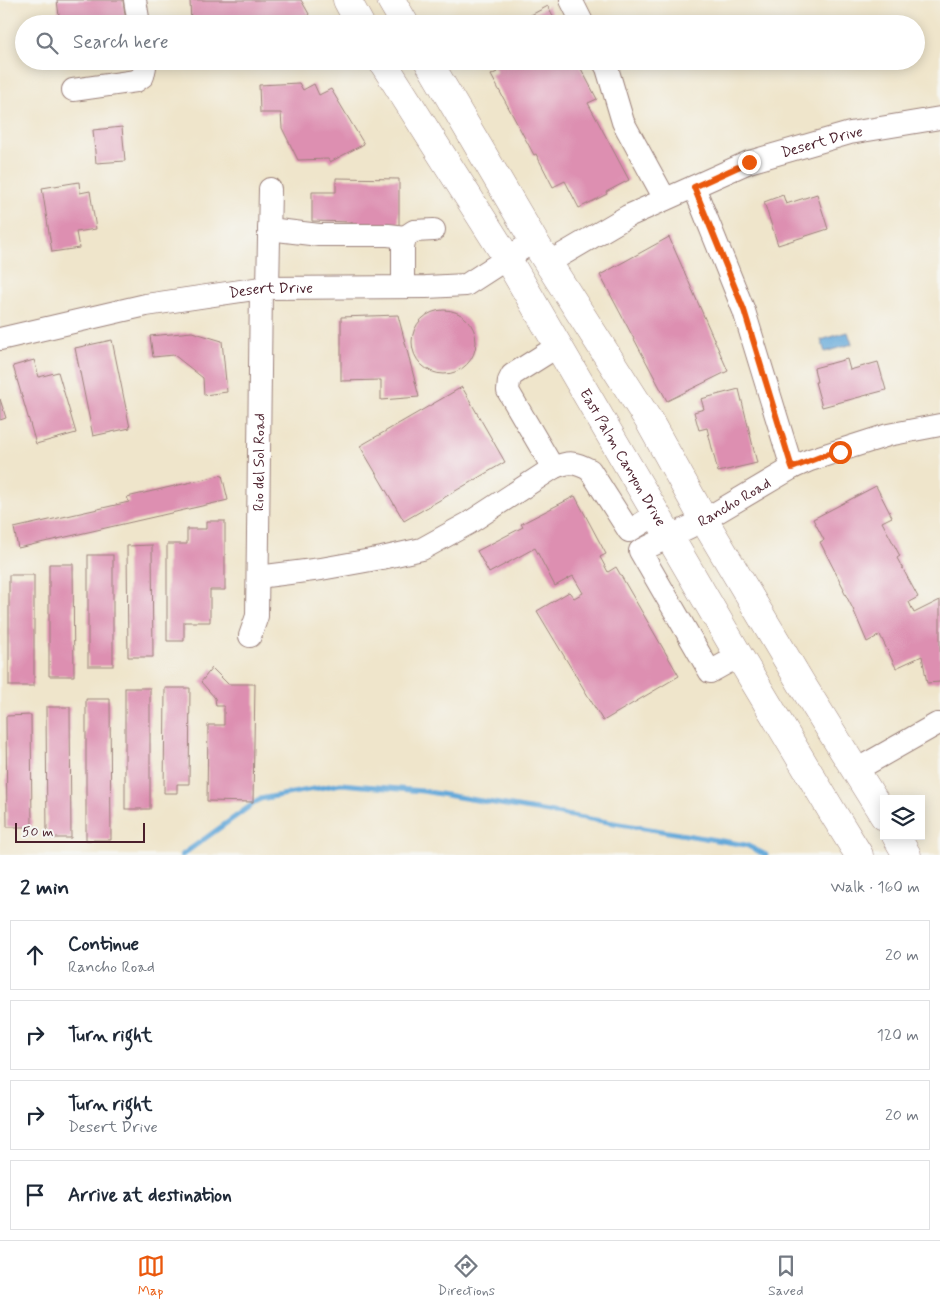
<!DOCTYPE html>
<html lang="en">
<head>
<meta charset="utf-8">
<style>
  :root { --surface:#fff; --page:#f2f2f3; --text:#1f2937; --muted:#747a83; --line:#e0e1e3; --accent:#ea580c }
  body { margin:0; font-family:Mynerve,sans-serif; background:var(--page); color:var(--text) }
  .controls { position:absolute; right:15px; bottom:15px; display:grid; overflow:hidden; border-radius:0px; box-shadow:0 2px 12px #0003 }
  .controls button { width:45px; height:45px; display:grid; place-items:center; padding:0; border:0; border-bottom:1px solid var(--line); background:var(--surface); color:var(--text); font:25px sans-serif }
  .scale { position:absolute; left:15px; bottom:12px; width:130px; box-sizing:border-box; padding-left:5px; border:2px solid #4a1f2b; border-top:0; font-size:14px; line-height:18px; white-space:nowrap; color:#4a1f2b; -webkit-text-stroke:4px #f6f6f2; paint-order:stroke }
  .stop { position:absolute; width:15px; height:15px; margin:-11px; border:4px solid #ea580c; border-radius:50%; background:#fff }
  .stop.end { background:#ea580c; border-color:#fff; box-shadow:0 1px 5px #0008 }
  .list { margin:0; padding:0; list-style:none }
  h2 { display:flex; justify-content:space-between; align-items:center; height:65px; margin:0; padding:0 20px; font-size:21px }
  h2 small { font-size:16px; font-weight:400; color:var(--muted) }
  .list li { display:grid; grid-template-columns:32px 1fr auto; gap:15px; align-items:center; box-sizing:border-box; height:70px; margin:0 10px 10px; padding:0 10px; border:1px solid var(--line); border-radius:0px }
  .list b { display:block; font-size:19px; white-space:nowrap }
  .list p { margin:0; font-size:16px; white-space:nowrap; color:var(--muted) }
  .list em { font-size:16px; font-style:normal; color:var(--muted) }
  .icon { flex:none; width:28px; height:28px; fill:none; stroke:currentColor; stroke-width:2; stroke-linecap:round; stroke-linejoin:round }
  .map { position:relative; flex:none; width:940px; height:855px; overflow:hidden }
  .search { position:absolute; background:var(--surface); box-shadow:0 2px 12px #0003; left:15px; right:15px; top:15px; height:55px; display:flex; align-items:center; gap:12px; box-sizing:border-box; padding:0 18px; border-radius:28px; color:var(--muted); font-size:19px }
  .sheet { height:385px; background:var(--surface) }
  nav { display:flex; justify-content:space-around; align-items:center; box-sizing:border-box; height:70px; border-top:1px solid var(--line); background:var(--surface); font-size:14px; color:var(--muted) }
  nav a { display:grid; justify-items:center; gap:2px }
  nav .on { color:var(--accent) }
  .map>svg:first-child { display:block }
  .water { fill:#63a8d9; stroke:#566482 }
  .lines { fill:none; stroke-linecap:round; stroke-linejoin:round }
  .stream { stroke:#63a8d9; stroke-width:5 }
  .building { fill:#dd8fb1 }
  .minor-casing { stroke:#9c827b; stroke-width:24 }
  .major-casing { stroke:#9c827b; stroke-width:29 }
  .minor { stroke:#fff; stroke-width:22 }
  .major { stroke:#fff; stroke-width:28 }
  .route { stroke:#ea580c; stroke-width:6 }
  .labels { text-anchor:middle; stroke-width:5; stroke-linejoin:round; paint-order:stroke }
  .street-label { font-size:15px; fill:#4a1f2b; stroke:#f6f6f2 }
</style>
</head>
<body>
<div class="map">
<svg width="940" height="855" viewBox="0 0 940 855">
  <rect width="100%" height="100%" fill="#f6f6f2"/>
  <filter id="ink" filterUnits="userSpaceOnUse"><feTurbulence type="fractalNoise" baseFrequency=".02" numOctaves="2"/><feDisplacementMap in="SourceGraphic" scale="10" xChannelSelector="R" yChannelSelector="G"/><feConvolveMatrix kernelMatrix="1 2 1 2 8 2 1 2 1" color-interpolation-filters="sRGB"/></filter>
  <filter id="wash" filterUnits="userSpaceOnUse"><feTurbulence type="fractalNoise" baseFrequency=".0096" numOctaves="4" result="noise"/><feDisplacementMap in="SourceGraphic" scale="20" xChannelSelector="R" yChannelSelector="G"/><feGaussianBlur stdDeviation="1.12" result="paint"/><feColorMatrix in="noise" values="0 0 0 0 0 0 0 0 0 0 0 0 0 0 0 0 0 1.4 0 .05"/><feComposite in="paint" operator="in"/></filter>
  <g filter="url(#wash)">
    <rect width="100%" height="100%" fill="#efe5cb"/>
    <!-- water -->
    <path class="water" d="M 848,332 L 852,344 L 825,352 L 821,340 Z"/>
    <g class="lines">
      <!-- stream -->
      <path class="stream" d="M 182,855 L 260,799 L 341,784 L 422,791 L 746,845 L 766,855"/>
    </g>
    <g id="blocks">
      <!-- building -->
      <g class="building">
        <path d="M 57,0 L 123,0 L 126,21 L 100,24 L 60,24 Z"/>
        <path d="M 190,0 L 301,0 L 309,14 L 303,24 L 191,24 Z"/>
        <path d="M 548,6 L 557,24 L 514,24 Z"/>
        <path d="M 491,61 L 577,61 L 597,99 L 588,103 L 629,180 L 606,192 L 607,194 L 579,208 L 565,181 L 553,187 L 536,154 L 534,155 L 491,75 L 497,72 Z"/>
        <path d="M 299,83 L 303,90 L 314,84 L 319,95 L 331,89 L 364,144 L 330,162 L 328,159 L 298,160 L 282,128 L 281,113 L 260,113 L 259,85 Z"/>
        <path d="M 122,127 L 125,161 L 96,163 L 93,130 Z"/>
        <path d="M 336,178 L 399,179 L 399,225 L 352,230 L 352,222 L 312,221 L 312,192 L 336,192 Z"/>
        <path d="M 79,182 L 80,193 L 90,191 L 96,229 L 76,232 L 79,248 L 52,252 L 42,188 Z"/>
        <path d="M 817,194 L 828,229 L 778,245 L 764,202 L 783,195 L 786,204 Z"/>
        <path d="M 669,237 L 728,371 L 667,401 L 600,275 Z"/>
        <circle cx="444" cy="342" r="32"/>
        <path d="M 398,315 L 419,397 L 381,400 L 381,380 L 341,381 L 341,317 Z"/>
        <path d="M 192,332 L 222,341 L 227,392 L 204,395 L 203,378 L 174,355 L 153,357 L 150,336 Z"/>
        <path d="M 112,340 L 130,428 L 93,436 L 75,348 Z"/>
        <path d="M 847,359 L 850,370 L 878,362 L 886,390 L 822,407 L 815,382 L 817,382 L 814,368 Z"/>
        <path d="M 34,360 L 39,377 L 58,372 L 76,433 L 36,444 L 13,366 Z"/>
        <path d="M 462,387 L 505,462 L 404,521 L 360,446 Z"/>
        <path d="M 739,389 L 757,463 L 718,472 L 707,428 L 699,430 L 694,412 L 704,409 L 701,399 Z"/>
        <path d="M 0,399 L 6,418 L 0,420 Z"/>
        <path d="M 222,475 L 228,500 L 18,548 L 14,528 L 129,502 L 127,497 Z"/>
        <path d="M 876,486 L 892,517 L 882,522 L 900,556 L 897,558 L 918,597 L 909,602 L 914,613 L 940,600 L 940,682 L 927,683 L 922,656 L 896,668 L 880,635 L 867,642 L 853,609 L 843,590 L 844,589 L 820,542 L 824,540 L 813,519 Z"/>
        <path d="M 575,496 L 606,554 L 600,557 L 608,572 L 616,567 L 679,676 L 603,721 L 537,611 L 569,592 L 574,598 L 583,593 L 573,576 L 555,586 L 535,548 L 489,573 L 477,551 L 523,527 L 521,524 Z"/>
        <path d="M 206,521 L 225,521 L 225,590 L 210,590 L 210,622 L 184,622 L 184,641 L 167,641 L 167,544 L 187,544 L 187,529 L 206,529 Z"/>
        <path d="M 152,545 L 153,657 L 128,657 L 127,546 Z"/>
        <rect x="88" y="555" width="25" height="111"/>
        <path d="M 49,564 L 73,564 L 74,676 L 49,676 Z"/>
        <rect x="9" y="575" width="25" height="111"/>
        <path d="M 212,668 L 228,684 L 255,684 L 253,802 L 207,801 L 208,725 L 224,725 L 224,706 L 216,706 L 215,698 L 201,682 Z"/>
        <rect x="125" y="688" width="25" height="121"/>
        <path d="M 165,688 L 190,688 L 189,784 L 177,784 L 177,793 L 164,793 Z"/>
        <path d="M 86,699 L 110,699 L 111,840 L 86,840 Z"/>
        <path d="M 46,707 L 70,707 L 71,838 L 47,838 Z"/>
        <path d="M 31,715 L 32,827 L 7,827 L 6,716 Z"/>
      </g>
    </g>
  </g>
  <g filter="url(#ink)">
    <use href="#blocks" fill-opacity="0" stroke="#9c827b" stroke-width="1"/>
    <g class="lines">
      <defs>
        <g id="minor">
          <path d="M 135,0 L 139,24"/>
          <path d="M 571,0 L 583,24"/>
          <path d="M 603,61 L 607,68 L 623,122 L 665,199"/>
          <path d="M 73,90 L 136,81 L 143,76 L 145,67 L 144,61"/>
          <path d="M 694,187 L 744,311 L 792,468"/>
          <path d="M 269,229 L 319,235 L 388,235 L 405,237"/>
          <path id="s1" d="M 548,263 L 628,216 L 749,162 L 850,133 L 940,118"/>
          <path d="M 403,287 L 403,248 L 405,237 L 414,231 L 434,230"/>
          <path d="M 268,288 L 270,189"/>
          <path id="s2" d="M 0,339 L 146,305 L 261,288 L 426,287 L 466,285 L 534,241"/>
          <path d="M 553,468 L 508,391 L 509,381 L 512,375 L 558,346"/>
          <path d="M 258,577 L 321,569 L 382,558 L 422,549 L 469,523 L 553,468 C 569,461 575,462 590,470 L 629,531 L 657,514"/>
          <path id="s3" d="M 250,636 L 257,616 L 261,288"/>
          <path id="s4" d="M 739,656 L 710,672 L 640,551 L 704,520 L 792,468 L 810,460 L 888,435 L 940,425"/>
          <path d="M 856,770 L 937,724 L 940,724"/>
        </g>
        <g id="major">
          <path d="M 347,0 L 360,24"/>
          <path d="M 391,0 L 405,24"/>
          <path id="s5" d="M 382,61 L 507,258 L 739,656 L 833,813 L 859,855"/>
          <path d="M 428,61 L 534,241 L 649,421 L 704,520 L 801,683 L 884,816"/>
          <path d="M 896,836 L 907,855"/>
        </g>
      </defs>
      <!-- minor casing -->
      <use href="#minor" class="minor-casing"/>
      <!-- major casing -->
      <use href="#major" class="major-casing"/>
      <!-- minor -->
      <use href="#minor" class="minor"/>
      <!-- major -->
      <use href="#major" class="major"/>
    </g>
  </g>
  <g class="lines" filter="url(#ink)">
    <!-- route -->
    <path class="route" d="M 749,162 L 694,187 L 744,310 L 792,468 L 825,455 L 840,452"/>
  </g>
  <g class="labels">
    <!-- street labels -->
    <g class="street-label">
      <text dy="5" stroke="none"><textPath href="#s1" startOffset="301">Desert Drive</textPath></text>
      <text dy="5" stroke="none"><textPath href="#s2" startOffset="276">Desert Drive</textPath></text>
      <text dy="5" stroke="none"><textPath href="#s5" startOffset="464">East Palm Canyon Drive</textPath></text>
      <text dy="5" stroke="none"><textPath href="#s3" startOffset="175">Rio del Sol Road</textPath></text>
      <text dy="5" stroke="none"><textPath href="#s4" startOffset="279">Rancho Road</textPath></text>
    </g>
  </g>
</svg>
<div class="controls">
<button><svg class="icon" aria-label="layers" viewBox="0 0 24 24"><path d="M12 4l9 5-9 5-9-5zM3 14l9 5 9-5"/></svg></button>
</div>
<div class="scale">50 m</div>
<div class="stop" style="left:840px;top:452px"></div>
<div class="stop end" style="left:749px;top:162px"></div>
<div class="search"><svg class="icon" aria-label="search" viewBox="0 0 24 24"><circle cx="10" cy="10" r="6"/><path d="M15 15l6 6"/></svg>Search here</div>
</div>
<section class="sheet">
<h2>2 min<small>Walk · 160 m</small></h2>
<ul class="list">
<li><svg class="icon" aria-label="ahead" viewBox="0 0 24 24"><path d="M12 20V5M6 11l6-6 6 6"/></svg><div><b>Continue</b><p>Rancho Road</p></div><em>20 m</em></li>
<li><svg class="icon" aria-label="right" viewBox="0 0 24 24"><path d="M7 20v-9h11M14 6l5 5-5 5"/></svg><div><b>Turn right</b></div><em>120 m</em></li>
<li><svg class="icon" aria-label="right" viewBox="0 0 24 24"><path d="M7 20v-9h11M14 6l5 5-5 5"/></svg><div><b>Turn right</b><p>Desert Drive</p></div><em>20 m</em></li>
<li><svg class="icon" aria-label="arrive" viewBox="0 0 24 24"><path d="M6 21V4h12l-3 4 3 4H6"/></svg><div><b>Arrive at destination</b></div></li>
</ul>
</section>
<nav>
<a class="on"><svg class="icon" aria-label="map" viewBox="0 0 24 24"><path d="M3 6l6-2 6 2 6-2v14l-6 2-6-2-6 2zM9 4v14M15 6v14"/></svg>Map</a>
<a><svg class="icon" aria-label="directions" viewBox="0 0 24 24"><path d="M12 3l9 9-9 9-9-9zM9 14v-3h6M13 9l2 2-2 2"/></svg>Directions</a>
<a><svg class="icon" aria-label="saved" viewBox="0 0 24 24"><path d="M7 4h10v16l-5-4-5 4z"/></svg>Saved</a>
</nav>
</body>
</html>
